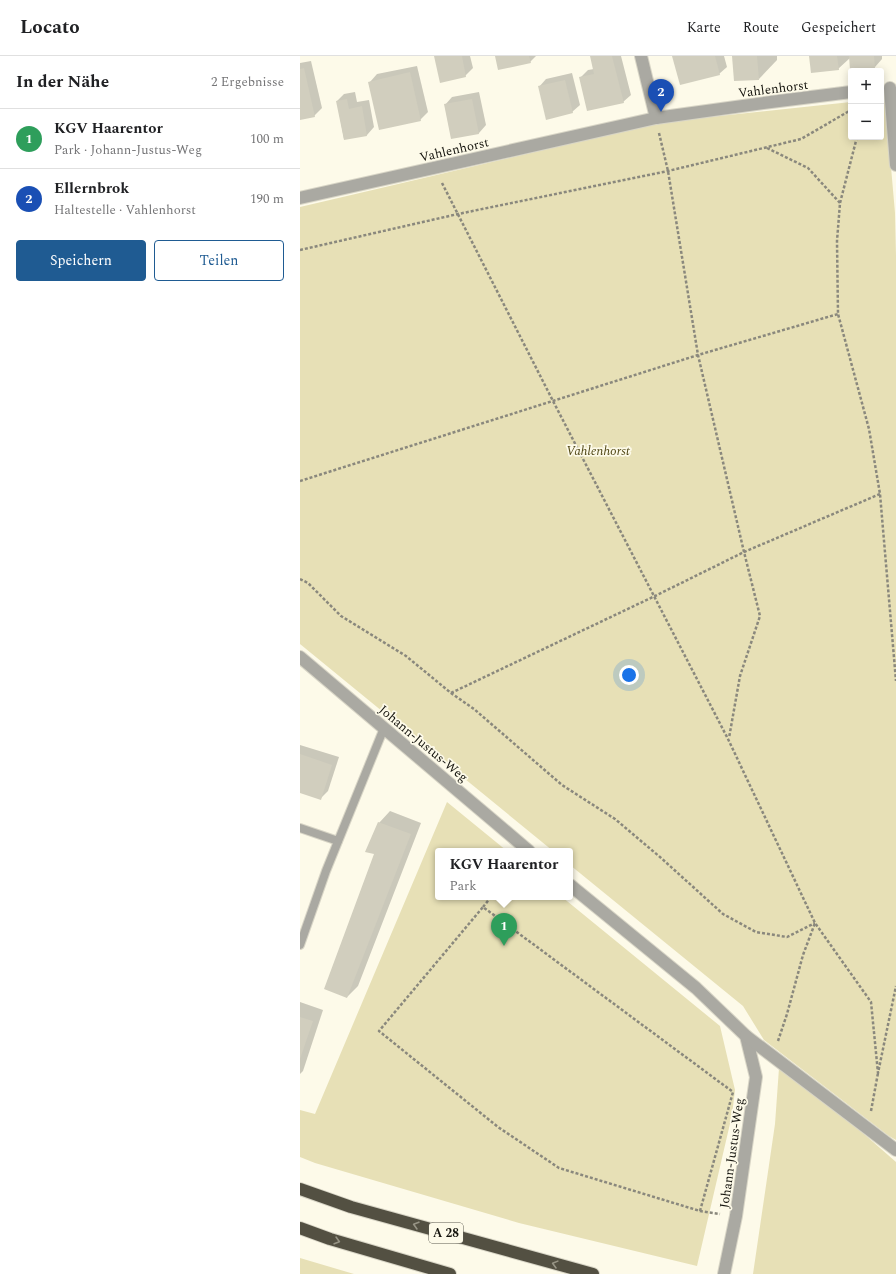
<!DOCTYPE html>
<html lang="de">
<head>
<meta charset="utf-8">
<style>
  :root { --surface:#fff; --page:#f2f2f2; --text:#202124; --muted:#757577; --line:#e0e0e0; --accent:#1f5b92 }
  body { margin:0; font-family:Spectral,serif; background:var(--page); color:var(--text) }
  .controls { position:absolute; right:12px; top:12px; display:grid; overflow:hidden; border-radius:4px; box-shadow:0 2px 10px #0003 }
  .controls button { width:36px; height:36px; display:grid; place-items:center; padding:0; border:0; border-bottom:1px solid var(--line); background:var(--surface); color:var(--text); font:20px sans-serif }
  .you { position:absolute; left:329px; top:619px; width:14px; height:14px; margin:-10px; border:3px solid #fff; border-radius:50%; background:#1a73e8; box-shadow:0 0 0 6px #1a73e833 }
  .badge { display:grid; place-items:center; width:26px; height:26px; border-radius:50%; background:var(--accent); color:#fff; font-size:13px; font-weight:700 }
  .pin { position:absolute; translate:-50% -33px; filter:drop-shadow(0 1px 2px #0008) }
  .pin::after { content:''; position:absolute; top:21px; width:14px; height:12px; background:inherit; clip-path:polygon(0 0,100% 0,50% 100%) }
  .popup { position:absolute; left:135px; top:792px; width:138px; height:52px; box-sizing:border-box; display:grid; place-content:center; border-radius:4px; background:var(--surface); filter:drop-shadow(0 1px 3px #0005); font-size:13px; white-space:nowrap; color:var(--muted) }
  .popup b { font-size:15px; color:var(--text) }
  .popup::after { content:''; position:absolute; left:50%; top:100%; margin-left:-8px; border:8px solid transparent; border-top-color:var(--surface) }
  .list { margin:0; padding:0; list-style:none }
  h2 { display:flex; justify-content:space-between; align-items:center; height:52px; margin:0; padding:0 16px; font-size:17px }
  h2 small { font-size:13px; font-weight:400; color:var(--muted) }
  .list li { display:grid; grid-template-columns:26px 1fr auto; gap:12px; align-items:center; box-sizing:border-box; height:60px; padding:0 16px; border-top:1px solid var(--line) }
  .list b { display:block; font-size:15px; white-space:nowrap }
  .list p { margin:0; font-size:13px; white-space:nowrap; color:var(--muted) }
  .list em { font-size:13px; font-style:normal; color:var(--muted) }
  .actions { display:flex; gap:8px; padding:12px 16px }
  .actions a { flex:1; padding:9px 0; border:1px solid var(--accent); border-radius:4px; text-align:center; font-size:14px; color:var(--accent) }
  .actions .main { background:var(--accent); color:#fff }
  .map { position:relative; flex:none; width:596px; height:1218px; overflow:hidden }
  header { display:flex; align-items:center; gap:24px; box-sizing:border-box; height:56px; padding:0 20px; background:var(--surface); border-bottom:1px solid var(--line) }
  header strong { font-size:19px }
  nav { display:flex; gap:22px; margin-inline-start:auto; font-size:14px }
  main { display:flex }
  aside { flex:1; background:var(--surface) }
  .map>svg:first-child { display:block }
  .green { fill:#e7e0b6 }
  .shadow { fill:#0003 }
  .building { fill:#d1cebe }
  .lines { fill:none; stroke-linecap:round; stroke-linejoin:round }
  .lane-casing { stroke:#d8d5c6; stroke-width:10 }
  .street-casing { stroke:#d8d5c6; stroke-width:14 }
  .highway-casing { stroke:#d8d5c6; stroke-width:14 }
  .path { stroke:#8a887d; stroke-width:2.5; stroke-dasharray:3 2; stroke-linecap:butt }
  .lane { stroke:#aaa9a2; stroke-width:8 }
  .street { stroke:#aaa9a2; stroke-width:12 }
  .highway { stroke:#535042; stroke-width:12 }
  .oneway { stroke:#979485 }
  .labels { text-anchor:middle; stroke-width:3.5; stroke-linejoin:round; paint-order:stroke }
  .shield { fill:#fdfae9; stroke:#5a584f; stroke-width:1 }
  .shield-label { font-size:12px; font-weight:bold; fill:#14130d }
  .street-label { font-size:13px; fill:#14130d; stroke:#fdfae9 }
  .park-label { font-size:13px; font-style:italic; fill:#504715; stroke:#fdfae9 }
</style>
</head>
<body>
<header>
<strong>Locato</strong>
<nav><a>Karte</a><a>Route</a><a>Gespeichert</a></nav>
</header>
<main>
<aside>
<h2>In der Nähe<small>2 Ergebnisse</small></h2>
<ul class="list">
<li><span class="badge" style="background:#2e9e5b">1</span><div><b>KGV Haarentor</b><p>Park · Johann-Justus-Weg</p></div><em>100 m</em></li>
<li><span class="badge" style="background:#1a4fb4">2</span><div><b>Ellernbrok</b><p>Haltestelle · Vahlenhorst</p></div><em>190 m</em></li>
</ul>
<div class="actions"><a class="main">Speichern</a><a>Teilen</a></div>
</aside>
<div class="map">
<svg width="596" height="1218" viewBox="0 0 596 1218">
  <rect width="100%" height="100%" fill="#fdfae9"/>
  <!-- green -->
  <g class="green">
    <path d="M 585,42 L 595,157 L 596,200 L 596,1084 L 589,1080 L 464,984 L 443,950 L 270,809 L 270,795 L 253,795 L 0,588 L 0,151 L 363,66 L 551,46 L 551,81 L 581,81 L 581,43 Z"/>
    <path d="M 147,746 L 207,795 L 138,795 L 138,841 L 262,841 L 420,970 L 435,1034 L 432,1059 L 397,1210 L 219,1167 L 15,1107 L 0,1101 L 0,1054 L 15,1058 Z"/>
    <path d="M 479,1012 L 564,1078 L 596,1106 L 596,1218 L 453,1218 L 475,1068 Z"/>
    <path d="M 0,1202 L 54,1218 L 0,1218 Z"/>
  </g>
  <!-- shadow -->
  <g class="shadow">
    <path d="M 135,0 L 170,0 L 173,12 L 165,20 Z"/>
    <path d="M 196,0 L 236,0 L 230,6 Z"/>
    <path d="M 291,0 L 321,0 L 331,39 L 323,46 L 280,22 L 288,14 L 294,13 Z"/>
    <path d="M 373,0 L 424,0 L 427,11 L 419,18 Z"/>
    <path d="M 433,0 L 477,0 L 477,4 L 459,23 Z"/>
    <path d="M 510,0 L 582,0 L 582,3 L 575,11 L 550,2 L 538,13 Z"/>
    <path d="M 11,5 L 22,52 L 14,60 L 0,63 L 0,7 Z"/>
    <path d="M 117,10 L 128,56 L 120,64 L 70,26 L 77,18 Z"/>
    <path d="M 272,17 L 280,49 L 272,56 L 239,31 L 246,23 Z"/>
    <path d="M 55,36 L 57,46 L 69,44 L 74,71 L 67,79 L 44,83 L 37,45 L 44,38 Z"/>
    <path d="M 179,36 L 186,69 L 179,77 L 152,82 L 145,49 L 152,41 Z"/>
    <path d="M 0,689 L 39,701 L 28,735 L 21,742 L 0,736 Z"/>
    <path d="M 90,755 L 121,767 L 58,930 L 47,941 L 75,797 L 79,767 Z"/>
    <path d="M 0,946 L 23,954 L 3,1015 L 0,1018 Z"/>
  </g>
  <!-- building -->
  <g class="building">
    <path d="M 134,0 L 162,0 L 166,21 L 140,27 Z"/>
    <path d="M 195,0 L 229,0 L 231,7 L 198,14 Z"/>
    <path d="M 290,0 L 312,0 L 324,47 L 287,55 L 279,21 L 294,18 Z"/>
    <path d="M 372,0 L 415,0 L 420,19 L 380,29 Z"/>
    <path d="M 432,0 L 457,0 L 459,24 L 434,25 Z"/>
    <path d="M 509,0 L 537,0 L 539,14 L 511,17 Z"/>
    <path d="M 549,0 L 574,0 L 575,12 L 550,14 Z"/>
    <path d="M 4,12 L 15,61 L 0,64 L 0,13 Z"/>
    <path d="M 110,16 L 121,65 L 79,74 L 68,26 Z"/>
    <path d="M 265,24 L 273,57 L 246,64 L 238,30 Z"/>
    <path d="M 47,43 L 49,53 L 62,50 L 67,80 L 44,84 L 36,45 Z"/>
    <path d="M 172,43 L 179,78 L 151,83 L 144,48 Z"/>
    <path d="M 0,698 L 32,709 L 21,744 L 0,737 Z"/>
    <path d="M 78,766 L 111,778 L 47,942 L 24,933 L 74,798 L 65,796 Z"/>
    <path d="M 0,961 L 13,965 L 0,1003 Z"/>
  </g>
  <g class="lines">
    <defs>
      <g id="lane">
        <path d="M 0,772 L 38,785"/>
        <path d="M 0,889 L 26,815 L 84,672"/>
      </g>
      <g id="street">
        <path d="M 341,0 L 356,62"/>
        <path d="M 590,32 L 596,109"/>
        <path d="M 0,142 L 356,62 L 471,46 L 551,36"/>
        <path d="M 0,601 L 229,795"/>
        <path d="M 270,829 L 396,932 L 446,980 L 456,1021 L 436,1160 L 424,1218"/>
        <path d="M 446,980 L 596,1094"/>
      </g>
      <g id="highway">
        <path d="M 0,1133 L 51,1151 L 293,1218"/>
        <path d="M 0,1172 L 30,1183 L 150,1218"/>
      </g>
    </defs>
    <!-- lane casing -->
    <use href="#lane" class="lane-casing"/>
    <!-- street casing -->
    <use href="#street" class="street-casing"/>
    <!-- highway casing -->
    <use href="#highway" class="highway-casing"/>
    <!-- path -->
    <g class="path">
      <path d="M 359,77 L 368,115 L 398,299 L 444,496 L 460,560 L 440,620 L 429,682"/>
      <path d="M 557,81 L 540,147 L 537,185 L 538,258 L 569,373 L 580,438 L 596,625"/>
      <path d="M 467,92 L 508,112 L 540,147"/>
      <path d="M 142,127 L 253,345 L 428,683 L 515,867 L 571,946 L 578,1017 L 596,930"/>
      <path d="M 0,194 L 158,158 L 368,115 L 501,83 L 551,54"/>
      <path d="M 0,425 L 398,299 L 538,258"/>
      <path d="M 0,523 L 8,527 L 41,560 L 106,600 L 151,637 L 174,653 L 262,729 L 315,763 L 360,801 L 423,858 L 456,876 L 487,881 L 515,867"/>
      <path d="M 151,637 L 355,540 L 444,496 L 580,438"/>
      <path d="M 183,851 L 191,841"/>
      <path d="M 478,985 L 487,958 L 503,899 L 515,867"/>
      <path d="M 571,1055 L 578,1017"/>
      <path d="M 400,1155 L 433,1036 L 183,851 L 79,975 L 198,1071 L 259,1112 L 400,1155 L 420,1158"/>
    </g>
    <!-- lane -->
    <use href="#lane" class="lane"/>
    <!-- street -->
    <use href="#street" class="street"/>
    <!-- highway -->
    <use href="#highway" class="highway"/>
  </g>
  <!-- one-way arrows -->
  <defs><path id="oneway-chevron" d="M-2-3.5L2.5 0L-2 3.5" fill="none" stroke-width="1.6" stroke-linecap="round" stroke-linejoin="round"/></defs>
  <g class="oneway">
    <use href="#oneway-chevron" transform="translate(116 1169) rotate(-164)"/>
    <use href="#oneway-chevron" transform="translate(37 1185) rotate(16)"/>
    <use href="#oneway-chevron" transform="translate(255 1208) rotate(-165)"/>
  </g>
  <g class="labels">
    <!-- shield labels -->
    <rect class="shield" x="129" y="1167" width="34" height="20" rx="3"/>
    <g class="shield-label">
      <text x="146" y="1181">A 28</text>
    </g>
    <!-- street labels -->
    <g class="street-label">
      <text transform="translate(473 32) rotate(-7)" y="5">Vahlenhorst</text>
      <text transform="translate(154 93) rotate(-13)" y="5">Vahlenhorst</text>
      <text transform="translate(124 687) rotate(40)" y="5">Johann-Justus-Weg</text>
      <text transform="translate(431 1097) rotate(-82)" y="5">Johann-Justus-Weg</text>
    </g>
    <!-- park labels -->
    <g class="park-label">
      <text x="298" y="399">Vahlenhorst</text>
    </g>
  </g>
</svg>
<div class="controls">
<button>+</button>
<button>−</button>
</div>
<div class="you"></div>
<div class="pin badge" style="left:204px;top:890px;background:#2e9e5b">1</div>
<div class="popup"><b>KGV Haarentor</b>Park</div>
<div class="pin badge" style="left:361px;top:56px;background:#1a4fb4">2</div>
</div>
</main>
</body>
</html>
